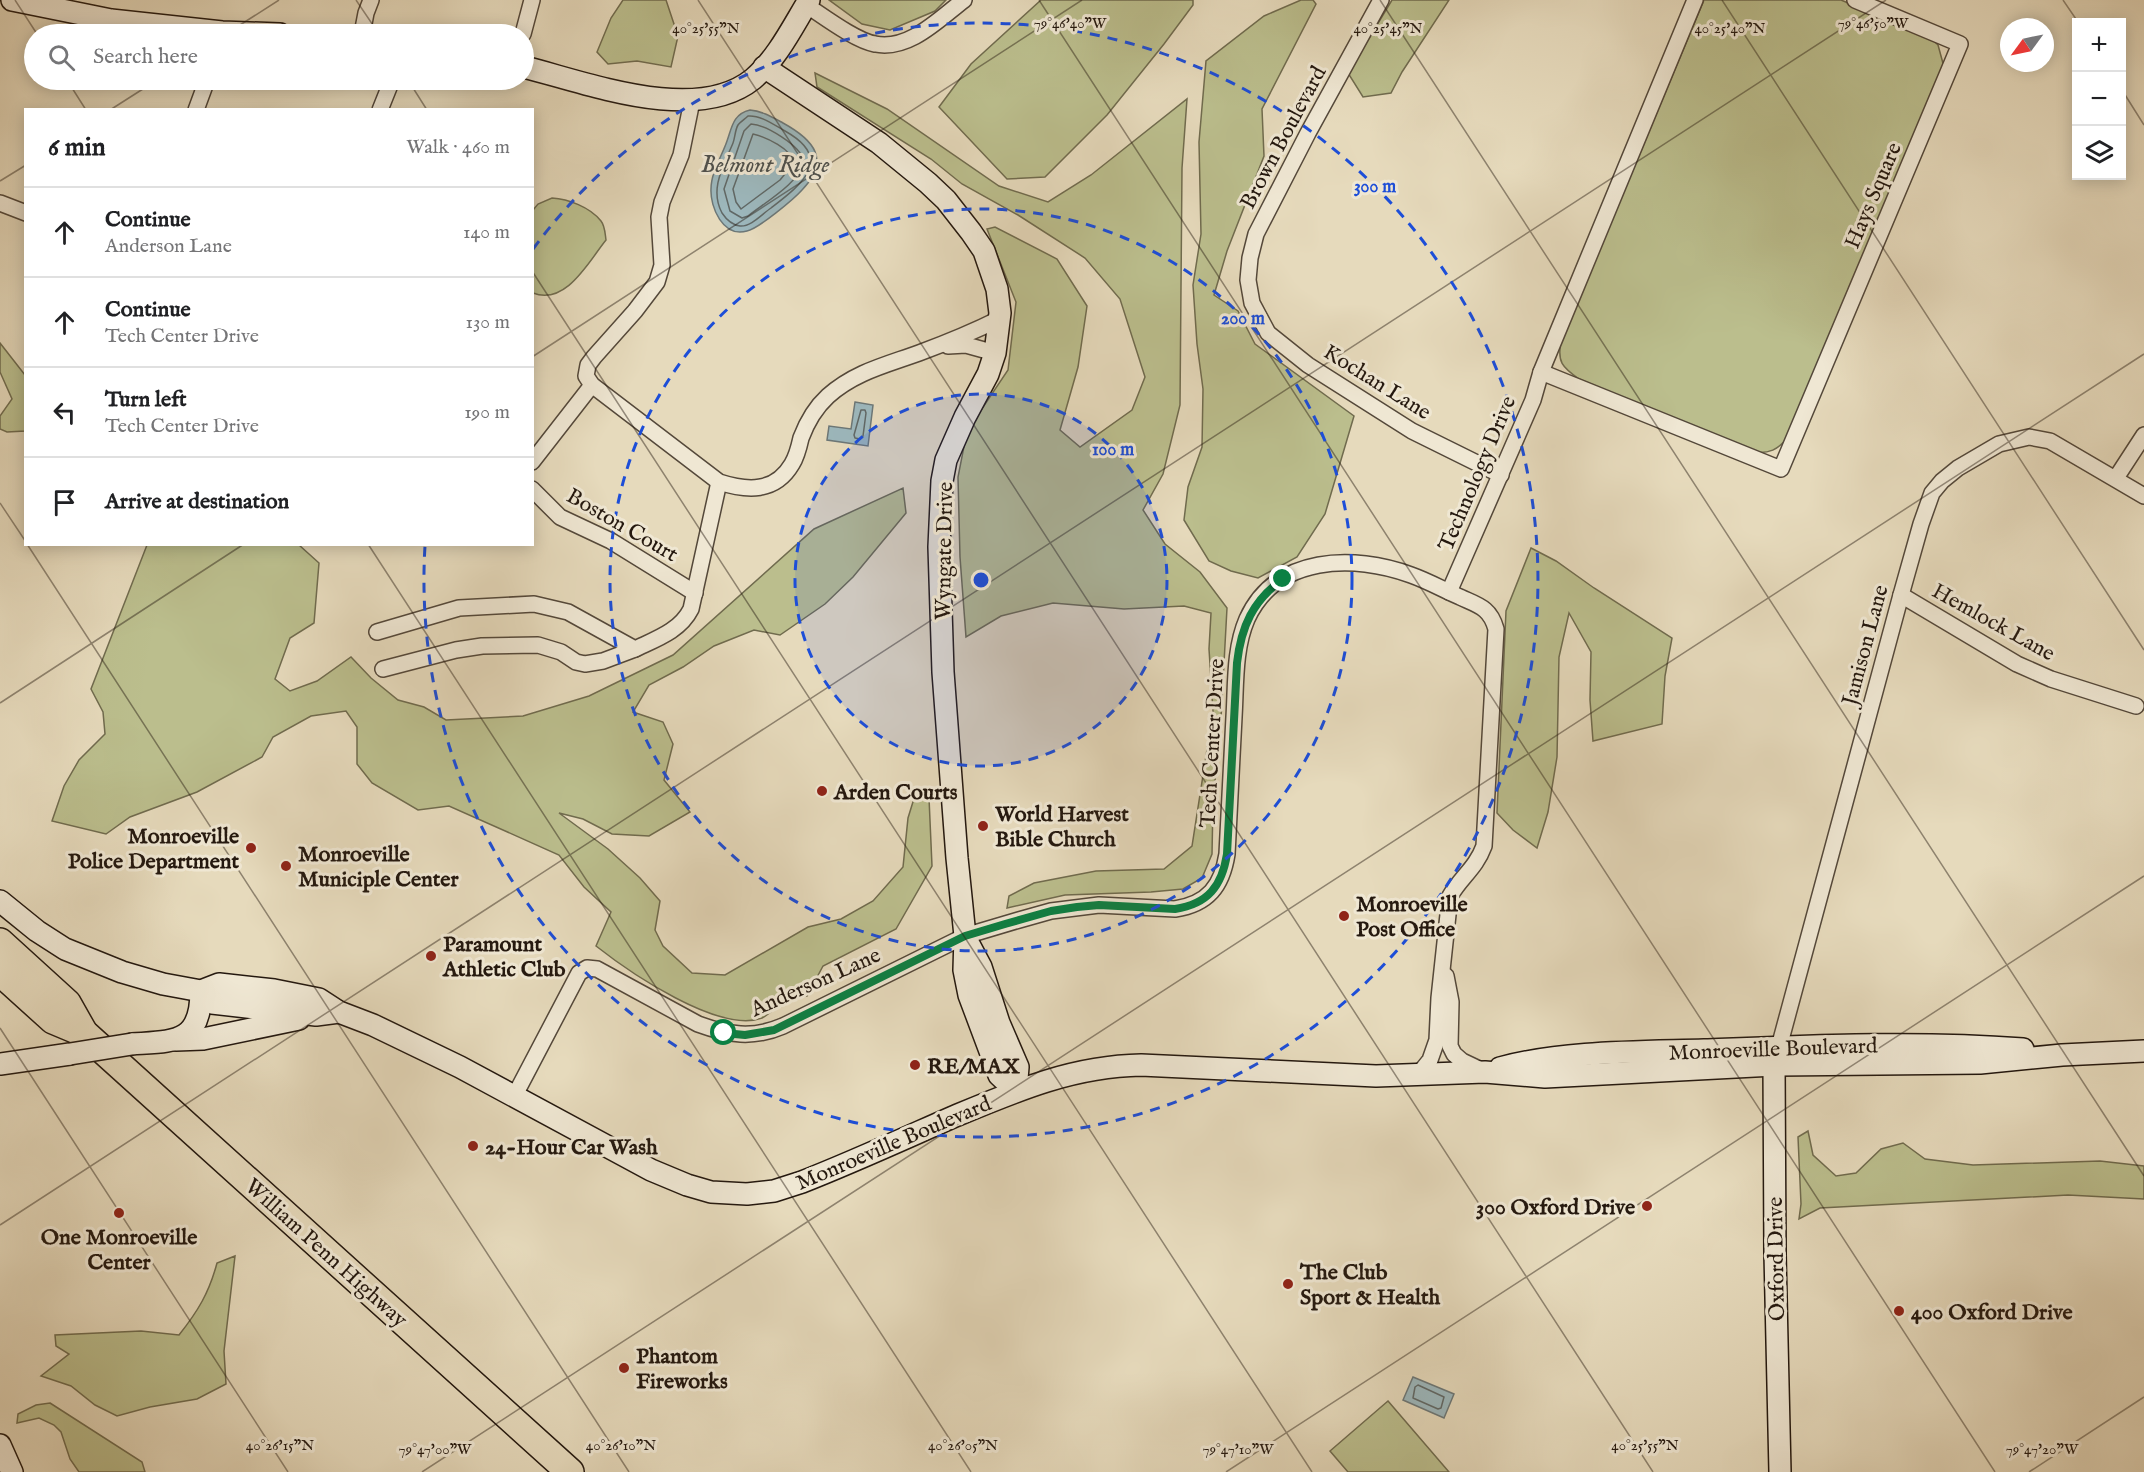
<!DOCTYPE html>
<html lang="en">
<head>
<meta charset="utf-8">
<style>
  :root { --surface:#fff; --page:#f2f2f2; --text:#202124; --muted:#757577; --line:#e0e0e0 }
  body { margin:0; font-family:"IM FELL English",serif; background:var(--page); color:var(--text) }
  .controls { position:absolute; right:18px; top:18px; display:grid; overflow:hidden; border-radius:0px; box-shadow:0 3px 15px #0003 }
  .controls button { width:54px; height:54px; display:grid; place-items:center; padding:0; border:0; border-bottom:2px solid var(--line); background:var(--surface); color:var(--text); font:30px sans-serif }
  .compass { position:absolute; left:2000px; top:18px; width:54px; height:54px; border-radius:50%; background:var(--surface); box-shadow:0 3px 15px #0003; rotate:237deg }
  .stop { position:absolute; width:18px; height:18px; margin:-14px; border:4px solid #0b8043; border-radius:50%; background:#fff }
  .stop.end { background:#0b8043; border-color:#fff; box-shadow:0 2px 6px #0008 }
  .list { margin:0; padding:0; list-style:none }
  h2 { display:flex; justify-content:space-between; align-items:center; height:78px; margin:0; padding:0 24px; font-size:26px }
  h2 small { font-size:20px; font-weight:400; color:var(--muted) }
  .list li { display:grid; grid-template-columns:39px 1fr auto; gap:18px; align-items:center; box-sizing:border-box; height:90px; padding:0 24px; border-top:2px solid var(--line) }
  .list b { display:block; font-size:22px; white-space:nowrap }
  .list p { margin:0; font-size:20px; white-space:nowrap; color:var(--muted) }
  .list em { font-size:20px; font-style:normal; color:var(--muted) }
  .icon { flex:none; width:33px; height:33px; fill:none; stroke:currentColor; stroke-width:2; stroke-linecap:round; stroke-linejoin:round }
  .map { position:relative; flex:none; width:2144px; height:1472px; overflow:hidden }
  .search { position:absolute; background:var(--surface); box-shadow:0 3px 15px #0003; left:24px; top:24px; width:510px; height:66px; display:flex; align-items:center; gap:15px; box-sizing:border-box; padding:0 21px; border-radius:33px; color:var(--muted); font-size:22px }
  .panel { position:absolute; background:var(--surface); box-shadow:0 3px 15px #0003; left:24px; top:108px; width:510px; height:438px; border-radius:0px }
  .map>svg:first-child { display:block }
  .green { fill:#bbbe8d; stroke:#706b4e; stroke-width:1.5 }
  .water { fill:#9cb7bc; stroke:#6c7777; stroke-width:1.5 }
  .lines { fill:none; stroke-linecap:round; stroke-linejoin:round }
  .shore { stroke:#606866; stroke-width:1.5 }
  .street-casing { stroke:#54483a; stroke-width:18 }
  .secondary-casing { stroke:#24180f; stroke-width:24 }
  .highway-casing { stroke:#24180f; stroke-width:30 }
  .street { stroke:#efe7d3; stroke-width:15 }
  .secondary { stroke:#efe7d3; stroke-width:21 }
  .highway { stroke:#e6dabc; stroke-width:27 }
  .secondary-bridge-casing { stroke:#24180f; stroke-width:24; stroke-linecap:butt }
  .secondary-bridge { stroke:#efe7d3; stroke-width:21 }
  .route { stroke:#0b8043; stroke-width:8 }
  .ticks { fill:none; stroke:#24180f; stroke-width:1.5; stroke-opacity:0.45 }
  .ring { fill:none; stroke:#1d4ed8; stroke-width:3; stroke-dasharray:10 8 }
  .poi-dot { fill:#8f2418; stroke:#efe7d3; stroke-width:2 }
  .labels { text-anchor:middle; stroke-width:6; stroke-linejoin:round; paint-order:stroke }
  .street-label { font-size:22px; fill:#24180f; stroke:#efe7d3 }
  .poi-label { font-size:22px; font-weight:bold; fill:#24180f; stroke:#efe7d3; text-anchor:start }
  .water-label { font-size:24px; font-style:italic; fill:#4e504c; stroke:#efe7d3 }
  .ticks-label { font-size:15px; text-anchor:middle; fill:#24180f; stroke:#efe7d3; stroke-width:6; stroke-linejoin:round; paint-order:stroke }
  .centre { fill:#1d4ed8; stroke:#efe7d3; stroke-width:3 }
  .ring-label { font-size:18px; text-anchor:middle; font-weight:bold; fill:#1d4ed8; stroke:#efe7d3; stroke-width:6; stroke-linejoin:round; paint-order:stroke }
</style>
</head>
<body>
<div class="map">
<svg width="2144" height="1472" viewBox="0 0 2144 1472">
  <rect width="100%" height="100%" fill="#e6dabc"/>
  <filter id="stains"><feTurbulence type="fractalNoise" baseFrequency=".00333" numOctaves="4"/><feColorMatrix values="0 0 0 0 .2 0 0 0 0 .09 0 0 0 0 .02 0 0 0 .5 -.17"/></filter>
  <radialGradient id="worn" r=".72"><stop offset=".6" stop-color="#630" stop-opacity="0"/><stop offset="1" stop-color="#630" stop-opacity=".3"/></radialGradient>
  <!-- green -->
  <g class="green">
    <path d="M 623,0 L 666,0 L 678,36 L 671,67 L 637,61 L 608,64 L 597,52 L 611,18 Z"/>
    <path d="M 829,0 L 946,0 L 935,11 L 890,30 L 862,24 Z"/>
    <path d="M 1041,0 L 1193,0 L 1193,5 L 1164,44 L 1107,115 L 1045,177 L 1007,179 L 939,107 L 971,64 Z"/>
    <path d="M 1301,0 L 1313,0 L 1316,4 L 1262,109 L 1264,156 L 1227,251 L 1214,295 L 1238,311 L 1255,344 L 1354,416 L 1325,514 L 1297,557 L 1258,578 L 1231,571 L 1209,561 L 1184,520 L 1188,487 L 1202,447 L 1203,389 L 1197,344 L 1193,285 L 1201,234 L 1199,142 L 1206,61 L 1264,16 Z"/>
    <path d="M 1392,0 L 1449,0 L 1402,72 L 1391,93 L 1363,97 L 1348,73 Z"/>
    <path d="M 1704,0 L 1841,0 L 1930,37 L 1938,45 L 1944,67 L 1788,437 C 1778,450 1769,454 1753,452 L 1579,379 C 1562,367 1557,362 1561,341 Z"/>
    <path d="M 815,73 L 887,109 L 999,186 L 1048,202 L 1091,175 L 1187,99 L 1182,168 L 1180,405 L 1163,474 L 1143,510 L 1165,544 L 1200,572 L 1227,608 L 1221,718 L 1213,802 L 1212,854 L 1202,878 L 1183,889 L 1151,892 L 1065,895 L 1007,908 L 1009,896 L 1034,883 L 1096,871 L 1164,869 L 1192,846 L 1213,711 L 1209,649 L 1211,613 L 1184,606 L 1124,609 L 1053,603 L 1001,616 L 966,637 L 960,557 L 958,477 L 967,431 L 1008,370 L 1016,302 L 987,229 L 995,227 L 1057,259 L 1087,306 L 1078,367 L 1060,430 L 1080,447 L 1132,410 L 1145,377 L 1120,299 L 1085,258 L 1018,215 L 962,184 L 931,159 L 817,87 Z"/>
    <path d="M 552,198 C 568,199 590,207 601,221 C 605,226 605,233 606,240 C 589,261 566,306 533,293 L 533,210 L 538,204 Z"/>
    <path d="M 0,343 L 25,375 L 25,431 L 7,432 L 0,429 L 0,416 L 12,399 L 0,372 Z"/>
    <path d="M 903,488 L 906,513 L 853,577 L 825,604 L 780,635 L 754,630 L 714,646 L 683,667 L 649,685 L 633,712 L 663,722 L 673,744 L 664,780 L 690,812 L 649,836 L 612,834 L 583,819 L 559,813 L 608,849 L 640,878 L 660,901 L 655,930 L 663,946 L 692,973 L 725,975 L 808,927 L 841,919 L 873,901 L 903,867 L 908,818 L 916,792 L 929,798 L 932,866 L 896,929 L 823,966 L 807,996 C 801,997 793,997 788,999 C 778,1003 771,1014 762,1018 C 719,1034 629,972 596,946 L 611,912 L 584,887 L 559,855 L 449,806 L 418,810 L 372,783 L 357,764 L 357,727 L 346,711 L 311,716 L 273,737 L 262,757 L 197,792 L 130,817 L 106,834 L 52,821 L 64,786 L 79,760 L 105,734 L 103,712 L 91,689 L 147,545 L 299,545 L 319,563 L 314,623 L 290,638 L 275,679 L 290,691 L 317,681 L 351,657 L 371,678 L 398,700 L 424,707 L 446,720 L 523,716 L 589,696 L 673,655 L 814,529 Z"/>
    <path d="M 1531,548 L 1556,561 L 1594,588 L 1672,638 L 1665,676 L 1662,724 L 1593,741 L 1590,700 L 1591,652 L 1569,613 L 1559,657 L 1557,757 L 1548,812 L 1537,848 L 1513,830 L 1497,813 L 1506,611 Z"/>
    <path d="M 1808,1131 L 1813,1155 L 1836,1176 L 1856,1173 L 1881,1149 L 1903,1143 L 1925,1159 L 1973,1165 L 2100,1161 L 2144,1166 L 2144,1199 L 2068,1195 L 1820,1208 L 1799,1219 L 1801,1204 L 1798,1137 Z"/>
    <path d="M 235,1256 L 224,1351 L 226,1384 L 197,1399 L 150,1407 L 117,1416 L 95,1405 L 71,1386 L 41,1376 L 69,1354 L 56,1346 L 55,1335 L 141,1331 L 179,1335 C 198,1311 209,1293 217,1263 Z"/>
    <path d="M 1388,1401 L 1449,1472 L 1348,1472 L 1330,1451 Z"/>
    <path d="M 50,1403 L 142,1462 L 145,1472 L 79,1472 L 70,1459 L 61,1432 L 54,1425 L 39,1418 L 17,1423 L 18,1414 L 36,1405 Z"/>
  </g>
  <!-- water -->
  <g class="water">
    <path d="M 750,110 C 762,111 772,117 783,123 C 814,140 831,160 802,190 C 794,199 758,229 747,231 C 723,238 710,207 711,189 C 711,172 722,156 727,141 C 732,127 733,114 750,110 Z"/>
    <path d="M 855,402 L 873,405 L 868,446 L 827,440 L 829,426 L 851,429 Z"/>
    <path d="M 1413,1377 L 1454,1394 L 1444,1418 L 1403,1400 Z"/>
  </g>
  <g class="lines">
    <!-- shore -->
    <g class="shore">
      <path d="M 748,116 C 761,115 774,125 785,131 C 835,159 802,184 771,208 C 762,214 751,227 740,226 C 732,225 726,219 722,213 C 709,189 724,165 733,143 C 735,138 735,130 738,125 C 740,122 745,119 748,116 Z"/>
      <path d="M 751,124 C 766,125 800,145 804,161 C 801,182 764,203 748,216 L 742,218 L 730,211 L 724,189 L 744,131 Z"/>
      <path d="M 753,134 C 766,137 792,149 794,163 L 780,180 L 741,209 L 736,202 L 733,189 Z"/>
      <path d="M 861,410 L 865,410 L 866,413 L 863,436 L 860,439 L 855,438 L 854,435 Z"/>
      <path d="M 1418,1385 L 1444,1397 L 1441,1408 L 1438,1409 L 1413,1398 L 1415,1387 Z"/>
    </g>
    <defs>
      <g id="street">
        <path d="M 1381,0 L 1308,133 L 1256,234 L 1250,258 L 1248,280 L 1252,303 L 1268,333 L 1308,365 L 1412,431 L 1501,475"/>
        <path d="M 806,5 C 823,16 856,41 875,44 C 909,51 939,19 964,0"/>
        <path d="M 362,34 L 366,13 L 371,0"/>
        <path d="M 523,34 L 532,0"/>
        <path d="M 692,101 L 681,155 L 662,202 L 659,217 L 662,265 L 657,282 L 635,311 L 594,357 L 588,365 L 586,376 L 592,385 L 719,482 C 747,491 775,493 792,464 C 797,456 799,447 801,438 C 807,422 816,407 828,396 C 855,372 886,365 919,353 C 946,343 973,332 999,319"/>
        <path d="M 196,110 L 207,80"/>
        <path d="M 380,110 L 392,80"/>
        <path d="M 0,203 L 26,213"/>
        <path d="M 948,346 L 966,345 L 995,353"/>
        <path d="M 1541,372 L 1781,469 L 1960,44 L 1855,0"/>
        <path d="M 532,462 L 592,385"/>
        <path d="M 2116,478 L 2144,435"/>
        <path d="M 532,489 L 560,517 L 611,541 L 695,593"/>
        <path d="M 1449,592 L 1533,400 L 1541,372 L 1695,0"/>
        <path d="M 1901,595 L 2017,664 L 2051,679 L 2136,706"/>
        <path d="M 377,632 L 459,608 L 534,604 L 568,612 L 635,649 C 656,639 680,631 691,609 L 719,482"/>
        <path d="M 383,669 L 456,650 L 482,646 L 538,645 L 561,652 L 576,662 L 585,664 L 603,661 L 635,649"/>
        <path d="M 1446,976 L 1451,1002 L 1450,1046 L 1454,1054 L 1462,1061 L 1481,1070"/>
        <path d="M 1779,1047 L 1901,595 L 1921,524 L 1932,493 L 1942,481 L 1958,468 L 1999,444 L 2029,437 L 2050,441 L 2144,496"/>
        <path d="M 515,1095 L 579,973 L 587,968 L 597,969 L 698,1024 C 728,1035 753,1039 783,1026 L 965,936 L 1019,920 L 1051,911 L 1099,905 L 1175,909 C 1208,904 1222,886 1227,854 C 1229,808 1232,763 1234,717 C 1236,685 1234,649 1247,619 C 1276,555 1354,554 1411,575 C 1428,581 1444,590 1460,597 C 1468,601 1478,604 1485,610 C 1491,615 1494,622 1496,629 L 1484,846 C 1476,868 1461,877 1450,896 L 1439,998 L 1437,1040 L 1430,1060 L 1418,1075"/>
      </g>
      <g id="secondary">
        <path d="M 12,0 L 111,20 L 222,32 L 280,34"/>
        <path d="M 524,67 C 588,83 696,125 753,79 C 777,59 793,26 809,0"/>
        <path d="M 764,67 L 879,143 L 928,183 L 946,200 L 971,232 L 984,251 L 997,289 L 1000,313 L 995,353 L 988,374 L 965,417 L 946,460 L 942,481 L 939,547 L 943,672 L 957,858 L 965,936 L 964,970 L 969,995 L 999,1075 L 1016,1091"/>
        <path d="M 0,901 L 37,931 L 65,949 L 122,972 L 163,984 L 201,991 L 219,984 L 274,990 L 319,999 L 339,1012 L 373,1025 L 460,1067 L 651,1170 L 687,1185 L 711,1192 L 747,1194 L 774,1191 L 802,1182 C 853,1162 903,1139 953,1117 C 1015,1091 1073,1066 1141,1065 L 1376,1076 L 1485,1072 L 1545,1077 L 1774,1065 L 1980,1063 L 2062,1055 L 2144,1051"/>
        <path d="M 965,937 L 981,967 L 999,1023 L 1018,1067 L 1016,1091"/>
        <path d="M 201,991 L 212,1003 L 316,1015 L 339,1012"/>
        <path d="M 176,1040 L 203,1039 L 299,1019"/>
        <path d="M 132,1044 C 174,1041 201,1044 201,991"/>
        <path d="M 1777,1053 L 1774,1065 L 1775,1254 L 1780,1472"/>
        <path d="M 0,1064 L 70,1054"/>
        <path d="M 1500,1068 C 1562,1051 1640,1052 1704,1050 C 1810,1046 1917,1041 2023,1049"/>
        <path d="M 0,1445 L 12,1472"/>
      </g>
      <g id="highway">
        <path d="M 0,942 L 67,1003 L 84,1033 L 570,1472"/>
        <path d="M 0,972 L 53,1020 L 84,1033"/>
      </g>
    </defs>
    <!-- street casing -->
    <use href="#street" class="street-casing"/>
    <!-- secondary casing -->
    <use href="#secondary" class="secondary-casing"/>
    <!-- highway casing -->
    <use href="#highway" class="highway-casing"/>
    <!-- street -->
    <use href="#street" class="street"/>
    <!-- secondary -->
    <use href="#secondary" class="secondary"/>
    <!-- highway -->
    <use href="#highway" class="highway"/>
    <defs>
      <path id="secondary-bridge" d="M 70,1054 L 132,1044"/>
    </defs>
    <!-- secondary-bridge casing -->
    <use href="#secondary-bridge" class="secondary-bridge-casing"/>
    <!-- secondary-bridge -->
    <use href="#secondary-bridge" class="secondary-bridge"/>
  </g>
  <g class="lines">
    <!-- route -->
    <path class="route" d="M 724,1033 L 745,1035 L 774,1030 L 965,936 L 1005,924 L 1051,911 L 1077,907 L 1099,905 L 1175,909 C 1208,904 1222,886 1227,854 L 1237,663 C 1241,627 1253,600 1283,579"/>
  </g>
  <!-- ticks -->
  <path class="ticks" d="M 15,0 L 37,34M 356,0 L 379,34M 698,0 L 1653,1472M 1039,0 L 1995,1472M 1380,0 L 2144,1176M 1722,0 L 2144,650M 2063,0 L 2078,22M 226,34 L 279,0M 67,80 L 86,110M 408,80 L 427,110M 2122,90 L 2144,125M 110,110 L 157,80M 0,181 L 26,165M 532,271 L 1312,1472M 532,357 L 1082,0M 0,503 L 26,542M 27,544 L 629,1472M 368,544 L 971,1472M 0,703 L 244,544M 0,1028 L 288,1472M 0,1225 L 1886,0M 422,1472 L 2144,354M 1226,1472 L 2144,876M 2029,1472 L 2144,1397"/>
  <!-- distance rings -->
  <circle cx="981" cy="580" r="186" fill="#1d4ed8" fill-opacity=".12"/>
  <g class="ring">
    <circle cx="981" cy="580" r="186"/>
    <circle cx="981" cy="580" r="371"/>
    <path d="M533 249A557 557 0 1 1 425 546"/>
  </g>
  <!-- markers -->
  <g class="poi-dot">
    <circle cx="822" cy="791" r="6"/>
    <circle cx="983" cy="826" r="6"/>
    <circle cx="251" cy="848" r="6"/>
    <circle cx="286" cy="866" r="6"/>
    <circle cx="1344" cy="916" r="6"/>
    <circle cx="431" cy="956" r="6"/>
    <circle cx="915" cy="1065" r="6"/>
    <circle cx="473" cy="1146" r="6"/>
    <circle cx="1647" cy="1206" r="6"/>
    <circle cx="119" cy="1213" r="6"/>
    <circle cx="1288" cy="1284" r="6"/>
    <circle cx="1899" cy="1311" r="6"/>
    <circle cx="624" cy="1368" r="6"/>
  </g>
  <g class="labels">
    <!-- street labels -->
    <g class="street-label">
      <text transform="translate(1282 137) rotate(-62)" y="8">Brown Boulevard</text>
      <text transform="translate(1872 195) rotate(-67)" y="8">Hays Square</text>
      <text transform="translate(1378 381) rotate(32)" y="8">Kochan Lane</text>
      <text transform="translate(1476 473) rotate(-67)" y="8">Technology Drive</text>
      <text transform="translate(623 524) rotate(30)" y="8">Boston Court</text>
      <text transform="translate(943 551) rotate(-89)" y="8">Wyngate Drive</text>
      <text transform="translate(1994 621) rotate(29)" y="8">Hemlock Lane</text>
      <text transform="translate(1864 645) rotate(-75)" y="8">Jamison Lane</text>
      <text transform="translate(1211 743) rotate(-87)" y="8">Tech Center Drive</text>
      <text transform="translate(815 981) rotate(-24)" y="8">Anderson Lane</text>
      <text transform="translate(1773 1048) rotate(-2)" y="8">Monroeville Boulevard</text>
      <text transform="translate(893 1142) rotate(-23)" y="8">Monroeville Boulevard</text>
      <text transform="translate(327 1252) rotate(42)" y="8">William Penn Highway</text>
      <text transform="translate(1775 1259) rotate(-91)" y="8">Oxford Drive</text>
    </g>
    <!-- poi labels -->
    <g class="poi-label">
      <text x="834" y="799">Arden Courts</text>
      <text x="995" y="821">World Harvest<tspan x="995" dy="25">Bible Church</tspan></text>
      <text x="239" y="843" text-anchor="end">Monroeville<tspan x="239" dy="25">Police Department</tspan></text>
      <text x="298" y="861">Monroeville<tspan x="298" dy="25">Municiple Center</tspan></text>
      <text x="1356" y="911">Monroeville<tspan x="1356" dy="25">Post Office</tspan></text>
      <text x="443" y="951">Paramount<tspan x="443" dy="25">Athletic Club</tspan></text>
      <text x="927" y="1073">RE/MAX</text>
      <text x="485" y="1154">24-Hour Car Wash</text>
      <text x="1635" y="1214" text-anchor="end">300 Oxford Drive</text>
      <text x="119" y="1244" text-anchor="middle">One Monroeville<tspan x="119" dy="25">Center</tspan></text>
      <text x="1300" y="1279">The Club<tspan x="1300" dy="25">Sport &amp; Health</tspan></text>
      <text x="1911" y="1319">400 Oxford Drive</text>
      <text x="636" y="1363">Phantom<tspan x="636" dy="25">Fireworks</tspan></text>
    </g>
    <!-- water labels -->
    <g class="water-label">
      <text x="765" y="172">Belmont Ridge</text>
    </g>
  </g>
  <g class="ticks-label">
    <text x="1873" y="28">79°46'50"W</text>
    <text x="1070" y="28">79°46'40"W</text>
    <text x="706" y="33">40°25'55"N</text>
    <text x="1388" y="33">40°25'45"N</text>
    <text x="1730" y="33">40°25'40"N</text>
    <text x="280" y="1450">40°26'15"N</text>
    <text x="621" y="1450">40°26'10"N</text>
    <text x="963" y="1450">40°26'05"N</text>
    <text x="1645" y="1450">40°25'55"N</text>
    <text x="435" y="1454">79°47'00"W</text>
    <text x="1238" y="1454">79°47'10"W</text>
    <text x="2042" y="1454">79°47'20"W</text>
  </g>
  <circle cx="981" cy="580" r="9" class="centre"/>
  <g class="ring-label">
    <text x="1375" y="192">300 m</text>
    <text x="1243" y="324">200 m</text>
    <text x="1113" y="455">100 m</text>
  </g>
  <rect width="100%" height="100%" filter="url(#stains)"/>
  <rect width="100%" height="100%" fill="url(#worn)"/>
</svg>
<div class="controls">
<button>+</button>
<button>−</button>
<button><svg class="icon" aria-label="layers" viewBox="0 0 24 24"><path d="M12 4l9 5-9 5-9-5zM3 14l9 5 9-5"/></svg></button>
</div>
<svg class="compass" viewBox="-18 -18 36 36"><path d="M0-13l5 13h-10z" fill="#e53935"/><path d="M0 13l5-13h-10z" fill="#757577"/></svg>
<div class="stop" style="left:724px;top:1033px"></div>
<div class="stop end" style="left:1283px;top:579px"></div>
<div class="search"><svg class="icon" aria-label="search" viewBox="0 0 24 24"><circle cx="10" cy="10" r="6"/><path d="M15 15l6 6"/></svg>Search here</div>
<section class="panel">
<h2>6 min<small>Walk · 460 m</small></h2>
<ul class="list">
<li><svg class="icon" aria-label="ahead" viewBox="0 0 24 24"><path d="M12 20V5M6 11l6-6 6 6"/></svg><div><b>Continue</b><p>Anderson Lane</p></div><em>140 m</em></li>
<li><svg class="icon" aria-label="ahead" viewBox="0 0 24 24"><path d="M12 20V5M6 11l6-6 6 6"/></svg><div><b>Continue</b><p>Tech Center Drive</p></div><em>130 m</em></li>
<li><svg class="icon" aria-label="left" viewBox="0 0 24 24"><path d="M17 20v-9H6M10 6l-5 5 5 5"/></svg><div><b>Turn left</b><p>Tech Center Drive</p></div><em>190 m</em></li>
<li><svg class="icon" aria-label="arrive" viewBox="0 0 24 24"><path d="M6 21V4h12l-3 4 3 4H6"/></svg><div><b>Arrive at destination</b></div></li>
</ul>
</section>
</div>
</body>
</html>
